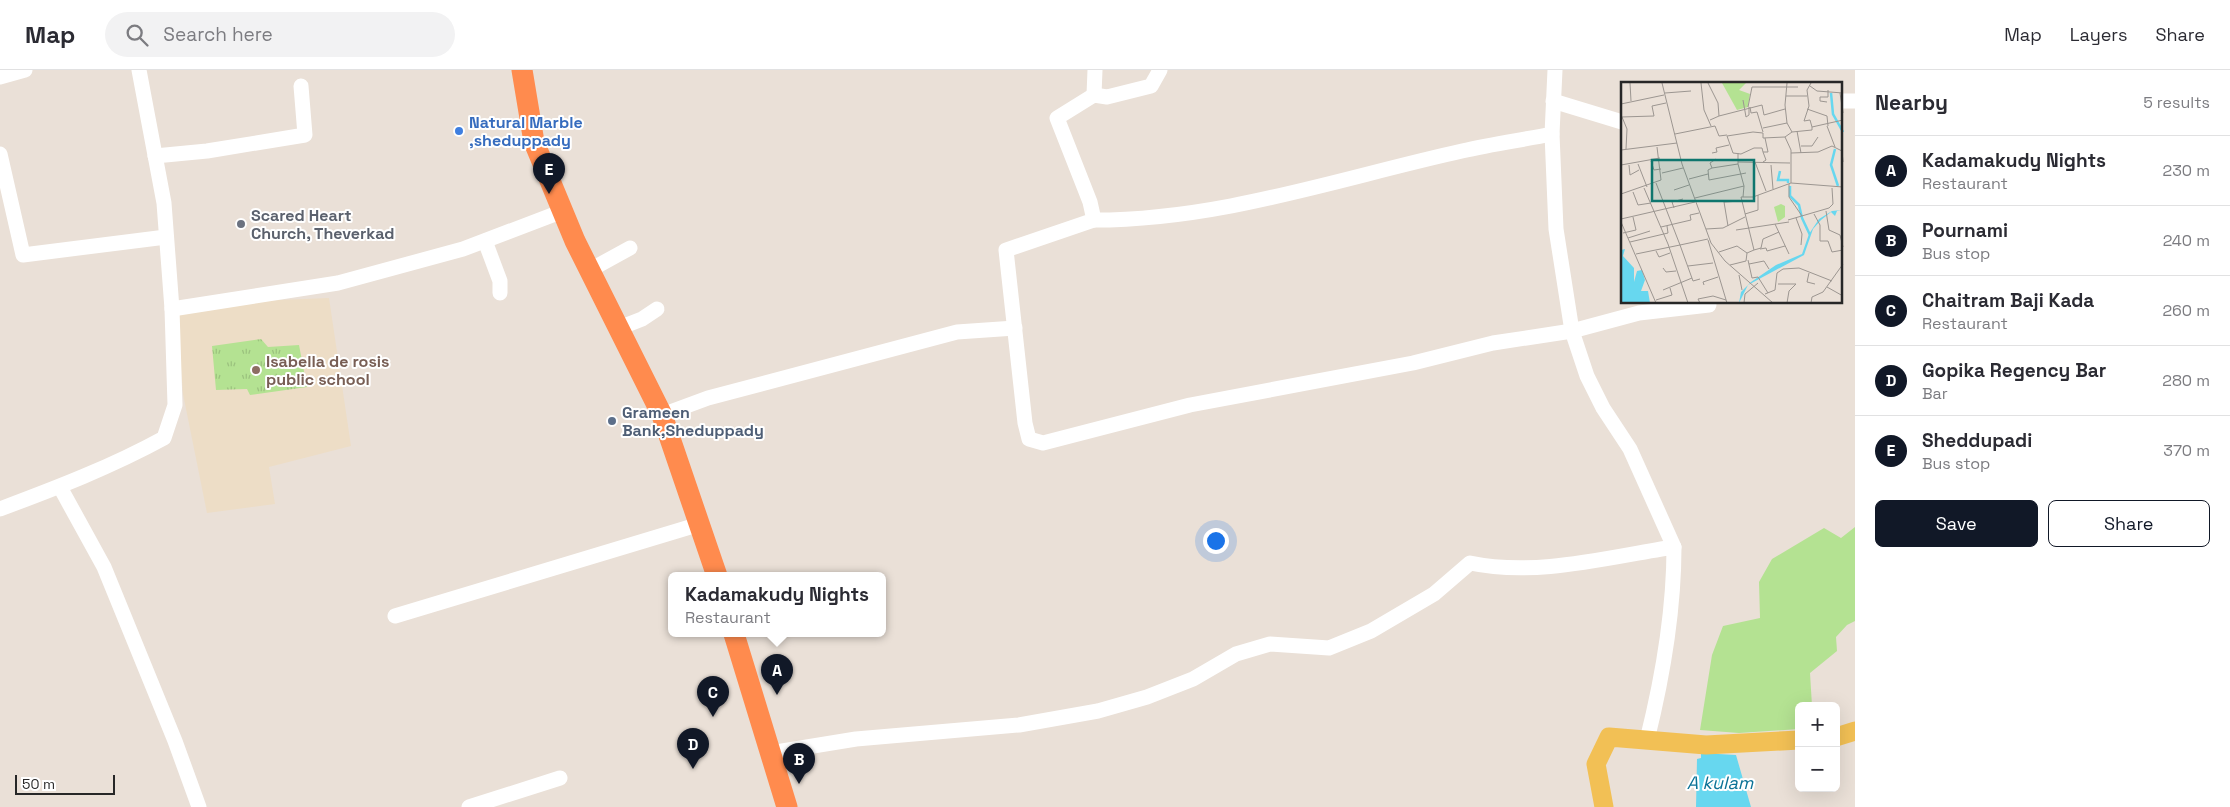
<!DOCTYPE html>
<html lang="en">
<head>
<meta charset="utf-8">
<style>
  :root { --surface:#fff; --page:#f2f2f3; --text:#2b2b33; --muted:#7c7c81; --line:#e1e1e2; --accent:#111827 }
  body { margin:0; font-family:"Space Grotesk",sans-serif; background:var(--page); color:var(--text) }
  .controls { position:absolute; right:15px; bottom:15px; display:grid; overflow:hidden; border-radius:8px; box-shadow:0 5px 20px #0002 }
  .controls button { width:45px; height:45px; display:grid; place-items:center; padding:0; border:0; border-bottom:1px solid var(--line); background:var(--surface); color:var(--text); font:25px sans-serif }
  .scale { position:absolute; left:15px; bottom:12px; width:100px; box-sizing:border-box; padding-left:5px; border:2px solid #272727; border-top:0; font-size:14px; line-height:18px; white-space:nowrap; color:#272727; -webkit-text-stroke:4px #fff; paint-order:stroke }
  .you { position:absolute; left:1215px; top:470px; width:18px; height:18px; margin:-12px; border:4px solid #fff; border-radius:50%; background:#1a73e8; box-shadow:0 0 0 8px #1a73e833 }
  .badge { display:grid; place-items:center; width:32px; height:32px; border-radius:50%; background:var(--accent); color:#fff; font-size:16px; font-weight:700 }
  .pin { position:absolute; translate:-50% -41px; filter:drop-shadow(0 1px 2px #0008) }
  .pin::after { content:''; position:absolute; top:26px; width:18px; height:15px; background:inherit; clip-path:polygon(0 0,100% 0,50% 100%) }
  .popup { position:absolute; left:668px; top:502px; width:218px; height:65px; box-sizing:border-box; display:grid; place-content:center; border-radius:8px; background:var(--surface); filter:drop-shadow(0 1px 4px #0005); font-size:16px; white-space:nowrap; color:var(--muted) }
  .popup b { font-size:19px; color:var(--text) }
  .popup::after { content:''; position:absolute; left:50%; top:100%; margin-left:-10px; border:10px solid transparent; border-top-color:var(--surface) }
  .list { margin:0; padding:0; list-style:none }
  h2 { display:flex; justify-content:space-between; align-items:center; height:65px; margin:0; padding:0 20px; font-size:21px }
  h2 small { font-size:16px; font-weight:400; color:var(--muted) }
  .list li { display:grid; grid-template-columns:32px 1fr auto; gap:15px; align-items:center; box-sizing:border-box; height:70px; padding:0 20px; border-top:1px solid var(--line) }
  .list b { display:block; font-size:19px; white-space:nowrap }
  .list p { margin:0; font-size:16px; white-space:nowrap; color:var(--muted) }
  .list em { font-size:16px; font-style:normal; color:var(--muted) }
  .actions { display:flex; gap:10px; padding:15px 20px }
  .actions a { flex:1; padding:11px 0; border:1px solid var(--accent); border-radius:8px; text-align:center; font-size:18px; color:var(--accent) }
  .actions .main { background:var(--accent); color:#fff }
  .icon { flex:none; width:28px; height:28px; fill:none; stroke:currentColor; stroke-width:2; stroke-linecap:round; stroke-linejoin:round }
  .map { position:relative; flex:none; width:1855px; height:737px; overflow:hidden }
  header { display:flex; align-items:center; gap:30px; box-sizing:border-box; height:70px; padding:0 25px; background:var(--surface); border-bottom:1px solid var(--line) }
  header strong { font-size:24px }
  nav { display:flex; gap:28px; margin-inline-start:auto; font-size:18px }
  .search { width:350px; height:45px; background:var(--page); display:flex; align-items:center; gap:12px; box-sizing:border-box; padding:0 18px; border-radius:28px; color:var(--muted); font-size:19px }
  main { display:flex }
  aside { flex:1; background:var(--surface) }
  .map>svg:first-child { display:block }
  .education { fill:#edddc6 }
  .grass { fill:#b4e292 }
  .park { fill:url(#park-tufts) }
  .water { fill:#67d7ef }
  .lines { fill:none; stroke-linecap:round; stroke-linejoin:round }
  .minor { stroke:#fff; stroke-width:15 }
  .major { stroke:#f2c055; stroke-width:19 }
  .highway { stroke:#ff8b4e; stroke-width:21 }
  .shop-dot { fill:#3f7fe0; stroke:#fff; stroke-width:2 }
  .worship-dot { fill:#6b7280; stroke:#fff; stroke-width:2 }
  .education-dot { fill:#8d6e63; stroke:#fff; stroke-width:2 }
  .service-dot { fill:#5c6f8a; stroke:#fff; stroke-width:2 }
  .labels { text-anchor:middle; stroke-width:4; stroke-linejoin:round; paint-order:stroke }
  .shop-label { font-size:16px; font-weight:bold; fill:#366cbe; stroke:#fff; text-anchor:start }
  .worship-label { font-size:16px; font-weight:bold; fill:#5b616d; stroke:#fff; text-anchor:start }
  .education-label { font-size:16px; font-weight:bold; fill:#785e54; stroke:#fff; text-anchor:start }
  .service-label { font-size:16px; font-weight:bold; fill:#4e5e75; stroke:#fff; text-anchor:start }
  .water-label { font-size:18px; font-style:italic; fill:#0b7296; stroke:#fff }
  .inset-river { fill:none; stroke:#67d7ef; stroke-width:2.5 }
  .inset-road { fill:none; stroke:#9c9691; stroke-width:1 }
  .view { fill:#0f766e; fill-opacity:0.15; stroke:#0f766e; stroke-width:2.5 }
  .inset-edge { fill:none; stroke:#272727; stroke-width:2.5 }
</style>
</head>
<body>
<header>
<strong>Map</strong>
<div class="search"><svg class="icon" aria-label="search" viewBox="0 0 24 24"><circle cx="10" cy="10" r="6"/><path d="M15 15l6 6"/></svg>Search here</div>
<nav><a>Map</a><a>Layers</a><a>Share</a></nav>
</header>
<main>
<div class="map">
<svg width="1855" height="737" viewBox="0 0 1855 737">
  <defs>
    <pattern id="park-tufts" width="24" height="20" patternUnits="userSpaceOnUse" patternTransform="scale(1.25)"><rect width="24" height="20" fill="#b4e292"/><path d="M3 7l-1-3M5 7V3M7 7l1-3M15 17l-1-3M17 17v-4M19 17l1-3" fill="none" stroke="#9bc27e"/></pattern>
  </defs>
  <rect width="100%" height="100%" fill="#eae0d7"/>
  <!-- education -->
  <path class="education" d="M 329,228 L 351,376 L 269,397 L 275,434 L 207,443 L 183,324 L 177,244 L 253,231 Z"/>
  <!-- grass -->
  <path class="grass" d="M 1855,457 L 1855,551 L 1847,555 L 1836,567 L 1837,581 L 1810,603 L 1812,636 L 1799,636 L 1799,659 L 1739,663 L 1700,660 L 1712,585 L 1723,556 L 1760,548 L 1759,512 L 1772,489 L 1824,458 L 1841,468 Z"/>
  <!-- park -->
  <path class="park" d="M 261,269 L 268,277 L 299,275 L 307,317 L 250,325 L 247,319 L 216,320 L 212,276 Z"/>
  <!-- water -->
  <path class="water" d="M 1701,683 L 1736,685 L 1751,737 L 1696,737 L 1697,689 L 1701,688 Z"/>
  <g class="lines">
    <!-- minor -->
    <g class="minor">
      <path d="M 1160,0 L 1151,16 L 1107,27 L 1094,25 L 1057,48 L 1090,132 L 1094,150 L 1006,180 L 1025,353 L 1029,369 L 1043,373 L 1190,335 L 1413,293 L 1493,273 L 1572,261 L 1639,243 L 1709,235"/>
      <path d="M 0,7 L 25,0"/>
      <path d="M 1094,25 L 1095,0"/>
      <path d="M 1553,31 L 1622,52"/>
      <path d="M 1841,31 L 1855,31"/>
      <path d="M 1552,64 L 1556,159 L 1572,261 L 1587,306 L 1603,338 L 1630,379 L 1674,477"/>
      <path d="M 0,84 L 23,185 L 166,167"/>
      <path d="M 155,86 L 207,81 L 305,65 L 301,16"/>
      <path d="M 1094,150 C 1221,150 1340,108 1462,81 C 1492,74 1522,70 1552,64 L 1555,0"/>
      <path d="M 485,171 L 500,211 L 500,223"/>
      <path d="M 590,200 L 630,178"/>
      <path d="M 172,239 L 338,213 L 463,179 L 563,141"/>
      <path d="M 619,258 L 642,249 L 657,239"/>
      <path d="M 662,345 L 708,328 L 957,262 L 1015,258"/>
      <path d="M 60,417 L 104,497 L 175,671 L 199,737"/>
      <path d="M 0,439 C 56,418 111,397 164,368 L 175,335 L 172,239 L 164,133 L 139,0"/>
      <path d="M 395,546 L 700,454"/>
      <path d="M 770,683 L 856,669 L 1019,655 L 1098,641 L 1147,627 L 1193,609 L 1236,584 L 1270,574 L 1329,578 L 1371,561 L 1434,524 L 1470,493 C 1537,507 1608,487 1674,477 C 1674,543 1663,606 1647,670"/>
      <path d="M 469,737 L 560,708"/>
    </g>
    <!-- major -->
    <g class="major">
      <path d="M 1836,667 L 1855,661"/>
      <path d="M 1604,737 L 1596,694 L 1609,667 L 1706,675 L 1799,670"/>
    </g>
    <!-- highway -->
    <g class="highway">
      <path d="M 522,0 L 534,72 L 575,171 L 662,345 L 717,506"/>
      <path d="M 734,564 L 787,737"/>
    </g>
  </g>
  <!-- markers -->
  <circle class="shop-dot" cx="459" cy="61" r="5"/>
  <circle class="worship-dot" cx="241" cy="154" r="5"/>
  <circle class="education-dot" cx="256" cy="300" r="5"/>
  <circle class="service-dot" cx="612" cy="351" r="5"/>
  <g class="labels">
    <!-- shop labels -->
    <g class="shop-label">
      <text x="469" y="58">Natural Marble<tspan x="469" dy="18">,sheduppady</tspan></text>
    </g>
    <!-- worship labels -->
    <g class="worship-label">
      <text x="251" y="151">Scared Heart<tspan x="251" dy="18">Church, Theverkad</tspan></text>
    </g>
    <!-- education labels -->
    <g class="education-label">
      <text x="266" y="297">Isabella de rosis<tspan x="266" dy="18">public school</tspan></text>
    </g>
    <!-- service labels -->
    <g class="service-label">
      <text x="622" y="348">Grameen<tspan x="622" dy="18">Bank,Sheduppady</tspan></text>
    </g>
    <!-- water labels -->
    <g class="water-label">
      <text x="1720" y="719">A kulam</text>
    </g>
  </g>
  <!-- overview -->
  <g transform="translate(1621 12)">
    <rect width="221" height="221" fill="#eae0d7"/>
    <path d="M 101,1 L 125,1 L 118,8 L 129,12 L 127,25 L 116,28 Z" fill="#b4e292"/>
    <path d="M 160,122 L 164,124 L 164,135 L 157,140 L 153,125 Z" fill="#b4e292"/>
    <path d="M 221,128 L 216,129 L 214,134 L 210,130 L 200,138 L 192,147 L 183,173 L 127,203 L 118,221 L 120,210 L 130,200 L 155,183 L 181,172 L 188,152 L 198,137 L 211,129 ZM 4,167 L 2,174 L 13,186 L 13,200 L 16,189 L 21,188 L 24,198 L 20,209 L 27,209 L 29,221 L 0,221 L 0,168 Z" fill="#67d7ef"/>
    <path class="inset-river" d="M 210,11 L 212,32 L 222,50M 214,67 L 210,83 L 217,104M 159,89 L 157,98 L 167,98 L 167,101M 169,104 L 169,114 L 178,123 L 181,136M 181,136 L 189,153"/>
    <path class="inset-road" d="M 9,1 L 10,19M 41,1 L 61,82 L 90,161 L 104,179 L 152,221M 80,1 L 83,28 L 90,44M 87,1 L 97,21 L 98,34 L 89,38M 190,1 L 186,8 L 188,24 L 183,39 L 189,38 L 191,45M 189,4 L 196,9 L 222,11M 44,11 L 70,9M 219,11 L 222,31M 165,14 L 186,14M 122,18 L 125,35 L 128,33 L 128,25M 206,20 L 199,19 L 199,15 L 207,15 L 207,8M 0,22 L 43,13M 127,25 L 131,5 L 177,5M 129,25 L 130,31 L 136,30 L 142,50M 186,27 L 206,34 L 207,44M 98,34 L 141,23 L 143,33 L 164,27M 0,35 L 33,34 L 31,24 L 45,21M 1,35 L 6,47 L 5,67M 206,44 L 214,65M 142,46 L 166,41M 176,49 L 180,71M 171,50 L 191,48 L 191,45 L 222,38M 54,52 L 94,44 L 98,54 L 106,53M 180,64 L 191,64 L 197,55M 0,68 L 56,61M 142,70 L 141,66 L 133,66 L 120,72 L 112,71 L 106,54 L 132,50 L 142,51 L 142,56 L 164,55M 91,71 L 96,70 L 95,66 L 108,63M 170,71 L 197,70 L 211,64 L 221,69 L 222,80M 95,77 L 89,81 L 91,86 L 87,88 L 88,98 L 125,91M 30,79 L 33,88 L 40,87M 117,80 L 169,81M 134,80 L 145,109M 142,80 L 145,78 L 142,70 L 147,70 L 144,56M 17,82 L 26,105M 117,82 L 123,104M 0,83 L 39,76M 8,83 L 9,93 L 18,88M 150,83 L 152,107M 91,86 L 117,82 L 117,71M 41,91 L 62,86M 68,97 L 87,92M 170,101 L 222,105M 168,102 L 168,115 L 181,134M 23,106 L 47,162 L 67,221M 53,108 L 68,103M 12,110 L 17,123 L 30,121M 0,112 L 40,98 L 36,65M 74,116 L 123,104 L 122,115M 53,126 L 51,120 L 62,117M 205,129 L 208,148 L 219,153 L 222,165M 124,132 L 137,128 L 137,113M 193,132 L 199,143 L 199,159 L 207,159 L 211,170 L 222,168M 175,136 L 181,152 L 180,163M 0,137 L 74,120M 167,138 L 208,126 L 212,122 L 211,106M 0,140 L 35,221M 154,142 L 168,172M 107,144 L 103,120 L 120,119M 40,145 L 70,138 L 69,133 L 78,131M 85,147 L 102,146 L 124,135M 115,148 L 168,140M 2,151 L 15,148 L 12,135M 7,156 L 29,149M 87,158 L 106,221M 9,160 L 47,151 L 46,144M 139,167 L 145,166 L 146,169 L 164,164M 133,168 L 140,166 L 142,157 L 158,150M 35,169 L 38,175 L 49,171M 98,170 L 116,164 L 126,171M 15,172 L 59,163 L 35,101M 127,178 L 131,196 L 137,195 L 147,211M 128,182 L 143,179 L 148,187M 109,183 L 125,179 L 126,171 L 133,168 L 120,115 L 132,115 L 170,101 L 170,68 L 164,55 L 171,50 L 166,41 L 164,23 L 166,1M 67,184 L 92,181M 42,186 L 45,190 L 55,189M 188,191 L 186,200 L 194,202M 118,193 L 121,208M 79,197 L 72,199 L 59,163 L 87,157M 157,202 L 175,202 L 168,209 L 166,221M 83,203 L 82,200 L 97,195M 206,205 L 222,214M 42,208 L 71,196M 144,212 L 154,208 L 156,191 L 162,187 L 178,186 L 211,199M 35,218 L 51,213 L 49,206M 79,221 L 77,217 L 92,214 L 105,218M 123,221 L 124,212 L 137,201M 190,221 L 191,215 L 202,210 L 222,182"/>
    <path class="view" d="M 31,78 L 133,78 L 133,119 L 31,119 Z"/>
    <rect width="221" height="221" class="inset-edge"/>
  </g>
</svg>
<div class="controls">
<button>+</button>
<button>−</button>
</div>
<div class="scale">50 m</div>
<div class="you"></div>
<div class="pin badge" style="left:777px;top:625px">A</div>
<div class="popup"><b>Kadamakudy Nights</b>Restaurant</div>
<div class="pin badge" style="left:799px;top:714px">B</div>
<div class="pin badge" style="left:713px;top:647px">C</div>
<div class="pin badge" style="left:693px;top:699px">D</div>
<div class="pin badge" style="left:549px;top:124px">E</div>
</div>
<aside>
<h2>Nearby<small>5 results</small></h2>
<ul class="list">
<li><span class="badge">A</span><div><b>Kadamakudy Nights</b><p>Restaurant</p></div><em>230 m</em></li>
<li><span class="badge">B</span><div><b>Pournami</b><p>Bus stop</p></div><em>240 m</em></li>
<li><span class="badge">C</span><div><b>Chaitram Baji Kada</b><p>Restaurant</p></div><em>260 m</em></li>
<li><span class="badge">D</span><div><b>Gopika Regency Bar</b><p>Bar</p></div><em>280 m</em></li>
<li><span class="badge">E</span><div><b>Sheddupadi</b><p>Bus stop</p></div><em>370 m</em></li>
</ul>
<div class="actions"><a class="main">Save</a><a>Share</a></div>
</aside>
</main>
</body>
</html>
